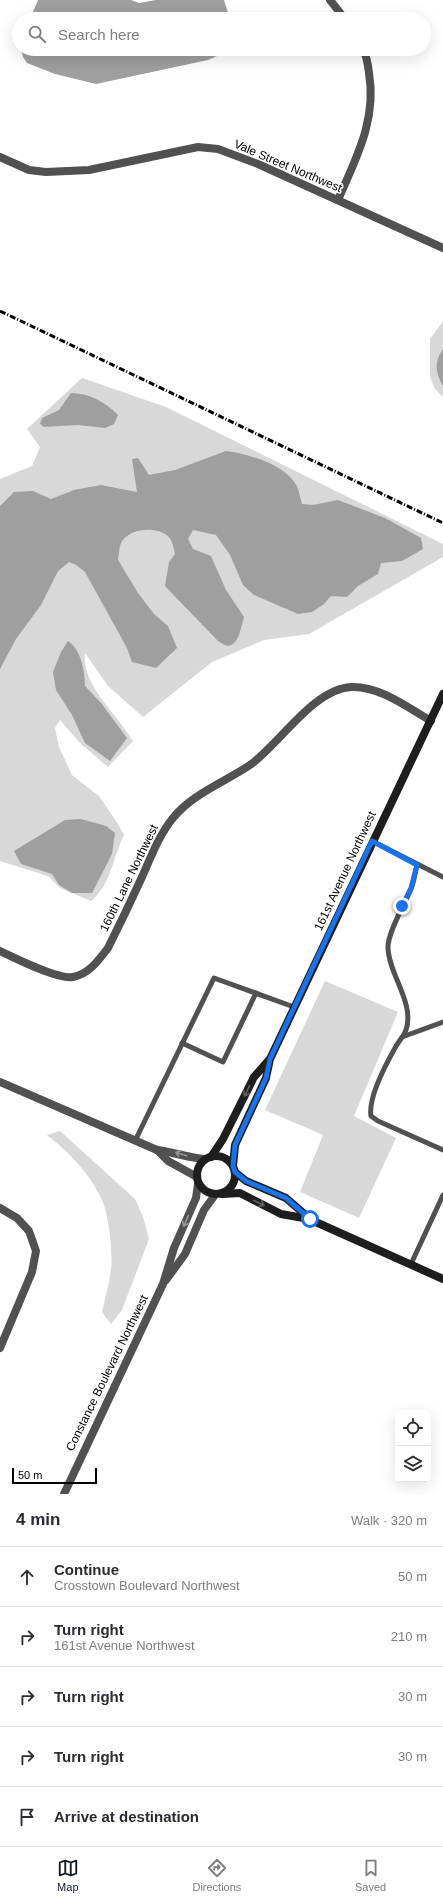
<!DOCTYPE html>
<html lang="en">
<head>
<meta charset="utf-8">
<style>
  :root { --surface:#fff; --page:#f7f7f7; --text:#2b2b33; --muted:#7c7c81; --line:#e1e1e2; --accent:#111827 }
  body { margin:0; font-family:Helvetica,sans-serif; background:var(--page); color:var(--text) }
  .controls { position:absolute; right:12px; bottom:12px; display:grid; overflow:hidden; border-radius:6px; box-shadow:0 4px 16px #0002 }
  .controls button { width:36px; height:36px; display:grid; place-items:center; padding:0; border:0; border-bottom:1px solid var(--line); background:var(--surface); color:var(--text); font:20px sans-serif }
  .scale { position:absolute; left:12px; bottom:10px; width:85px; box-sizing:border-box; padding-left:4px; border:2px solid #000; border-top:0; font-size:11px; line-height:14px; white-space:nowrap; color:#000; -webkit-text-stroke:3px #fff; paint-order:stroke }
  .stop { position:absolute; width:12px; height:12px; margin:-9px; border:3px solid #1a73e8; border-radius:50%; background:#fff }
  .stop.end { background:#1a73e8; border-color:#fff; box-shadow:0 1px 4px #0008 }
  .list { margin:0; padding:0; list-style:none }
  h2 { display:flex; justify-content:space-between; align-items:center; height:52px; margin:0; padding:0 16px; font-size:17px }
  h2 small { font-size:13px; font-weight:400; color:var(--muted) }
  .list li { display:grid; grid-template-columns:26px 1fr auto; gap:12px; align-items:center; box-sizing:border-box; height:60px; padding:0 16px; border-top:1px solid var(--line) }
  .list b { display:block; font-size:15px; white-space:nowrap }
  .list p { margin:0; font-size:13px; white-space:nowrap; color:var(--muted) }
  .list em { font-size:13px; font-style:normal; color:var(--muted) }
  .icon { flex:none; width:22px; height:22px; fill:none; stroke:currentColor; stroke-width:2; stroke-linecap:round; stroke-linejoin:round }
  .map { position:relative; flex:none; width:443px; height:1494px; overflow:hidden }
  .search { position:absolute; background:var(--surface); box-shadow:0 4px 16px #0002; left:12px; right:12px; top:12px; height:44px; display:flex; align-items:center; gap:10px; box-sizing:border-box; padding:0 14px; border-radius:22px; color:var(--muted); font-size:15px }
  .sheet { height:352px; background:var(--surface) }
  nav { display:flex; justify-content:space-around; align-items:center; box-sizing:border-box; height:56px; border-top:1px solid var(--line); background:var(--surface); font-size:11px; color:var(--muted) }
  nav a { display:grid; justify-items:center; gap:2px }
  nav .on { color:var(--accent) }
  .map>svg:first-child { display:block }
  .green { fill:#d8d8d8 }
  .water { fill:#9f9f9f }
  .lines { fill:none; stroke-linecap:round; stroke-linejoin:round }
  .service { stroke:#515151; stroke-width:5 }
  .minor { stroke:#515151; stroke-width:8 }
  .tertiary { stroke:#515151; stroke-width:8 }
  .secondary { stroke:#1e1e1e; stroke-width:8 }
  .rail { stroke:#000; stroke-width:3; stroke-dasharray:6 2 1 2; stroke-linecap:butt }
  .oneway { stroke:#626262 }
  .oneway2 { stroke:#979797 }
  .route { stroke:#1a73e8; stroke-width:5 }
  .labels { text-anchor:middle; stroke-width:3; stroke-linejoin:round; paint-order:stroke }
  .street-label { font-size:12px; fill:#000; stroke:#fff }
</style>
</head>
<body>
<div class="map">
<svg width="443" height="1494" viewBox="0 0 443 1494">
  <rect width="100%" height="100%" fill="#fff"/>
  <!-- green -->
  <g class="green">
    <path d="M 443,321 L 443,397 L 435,389 L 430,377 L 430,339 Z"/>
    <path d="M 82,378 L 166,407 L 443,544 L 443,557 L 309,634 L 264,640 L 212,662 L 143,717 L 108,686 L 85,653 C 81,685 118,715 133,741 L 108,767 L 80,743 L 60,720 L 55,728 L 59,747 L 72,775 L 99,796 L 118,824 L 124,835 C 113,857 111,885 91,901 L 60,888 L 48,876 L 0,861 L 0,479 L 32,466 L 40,447 L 27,429 Z"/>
    <path d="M 325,981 L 398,1012 L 354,1116 L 396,1138 L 359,1218 L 300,1192 L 323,1135 L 265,1110 Z"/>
    <path d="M 60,1131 L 135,1199 L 143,1217 L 149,1239 L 122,1310 L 111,1324 L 102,1312 C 105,1298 109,1284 111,1270 C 113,1253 109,1216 102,1200 C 91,1175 69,1152 47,1135 Z"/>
  </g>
  <!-- water -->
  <g class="water">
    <path d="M 38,0 L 131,0 L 139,3 L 156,0 L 224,0 L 230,19 L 30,19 Z"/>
    <path d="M 21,49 L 233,49 L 208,60 L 96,84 L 55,74 L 27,63 L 23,57 Z"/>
    <path d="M 443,349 L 443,386 C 435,372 434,362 443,349 Z"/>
    <path d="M 71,393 C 89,393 105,402 118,415 L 114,424 L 105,428 L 78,425 L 44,427 L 40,424 L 42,418 L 59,410 Z"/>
    <path d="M 226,451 C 248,454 285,464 297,486 C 299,491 300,498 302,504 L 313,505 L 338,500 L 385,518 L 421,538 L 423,549 L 402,561 L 381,563 L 378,574 L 358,586 L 347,597 L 331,596 L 324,604 L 312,612 L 298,614 L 254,595 L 243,585 L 230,555 L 216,535 L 193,530 L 188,539 L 193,549 L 211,556 L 226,590 L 244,617 C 240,632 236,657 217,640 L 165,586 L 169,562 L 175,554 C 174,548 172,540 168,536 C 156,526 131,528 122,541 C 119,546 119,554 118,560 L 138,593 L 154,614 L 168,626 L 177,648 L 156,668 L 132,662 L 127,648 L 85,572 L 76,565 L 69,562 L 58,571 L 41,605 L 16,639 L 0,669 L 0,506 L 14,492 L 33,491 L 51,499 L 74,490 L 101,485 L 137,492 L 132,459 L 138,458 L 149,475 L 175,470 Z"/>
    <path d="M 68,641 C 81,649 85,672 85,686 L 101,703 L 127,738 L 110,761 L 85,743 L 72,715 L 56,690 L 53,672 L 61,652 Z"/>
    <path d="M 81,819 L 106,826 L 115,833 L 112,854 L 92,893 L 72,893 L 59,885 L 52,874 L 21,864 L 14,851 L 65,820 Z"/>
  </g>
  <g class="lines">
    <!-- service -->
    <g class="service">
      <path d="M 372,841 L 443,877"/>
      <path d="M 417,865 C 415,873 414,882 411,889 C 405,903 387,934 388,948 C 389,975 415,1003 406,1030 C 404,1036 398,1042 395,1048 C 386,1064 368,1098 371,1116 L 378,1121 L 443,1150"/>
      <path d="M 402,1037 L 443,1022"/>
      <path d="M 182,1043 L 223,1062 L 256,993"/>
      <path d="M 135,1141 L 214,978 L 294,1007"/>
      <path d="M 411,1264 L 443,1195"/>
    </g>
    <!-- minor -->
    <g class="minor">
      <path d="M 330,0 L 345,19"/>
      <path d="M 0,157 L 29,170 L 46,172 L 89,170 L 198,147 L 218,149 L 258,164 L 443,248"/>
      <path d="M 338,200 C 356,158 377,120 369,73 C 368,64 367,57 363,49"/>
      <path d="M 0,951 C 15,958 58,980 73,977 C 89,974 99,960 108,948 C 120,924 131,901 142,877 C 151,857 159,835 173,818 C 192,794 225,782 250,765 C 279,745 313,689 351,687 C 380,686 407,707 431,721"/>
      <path d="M 0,1208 L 17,1218 L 29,1231 L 36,1251 L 32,1272 L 0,1348"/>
    </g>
    <!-- tertiary -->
    <g class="tertiary">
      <path d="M 0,1082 L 157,1150 C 173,1152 189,1158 205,1159"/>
      <path d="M 157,1150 L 168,1161 L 197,1177"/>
      <path d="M 166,1280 L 185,1254 L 204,1210 L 215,1195"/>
      <path d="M 64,1494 L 163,1284 L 174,1248 L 196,1198 L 198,1184"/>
    </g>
    <!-- secondary -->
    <g class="secondary">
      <circle cx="216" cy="1175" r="19"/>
      <path d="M 211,1157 L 223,1139 L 254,1077 L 269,1060"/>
      <path d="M 233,1166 L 235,1145 L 266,1078 L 270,1059 L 443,694"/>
      <path d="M 235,1172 L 246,1181 L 286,1198 L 309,1218"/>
      <path d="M 222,1194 L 240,1193 L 281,1214 L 309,1219 L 443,1279"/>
    </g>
    <!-- rail -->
    <path class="rail" d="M 0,311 L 443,523"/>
  </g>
  <!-- one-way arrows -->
  <defs><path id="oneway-shaft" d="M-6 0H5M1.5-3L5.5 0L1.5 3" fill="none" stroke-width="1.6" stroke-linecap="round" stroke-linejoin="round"/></defs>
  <g class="oneway">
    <use href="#oneway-shaft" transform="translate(247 1091) rotate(116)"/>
    <use href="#oneway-shaft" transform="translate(259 1203) rotate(26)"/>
  </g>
  <g class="oneway2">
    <use href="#oneway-shaft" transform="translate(181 1154) rotate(-163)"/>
    <use href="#oneway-shaft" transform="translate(186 1221) rotate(114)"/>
  </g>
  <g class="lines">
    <!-- route -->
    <path class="route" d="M 310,1219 L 286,1198 L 246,1181 L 235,1172 L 233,1166 L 235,1145 L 266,1078 L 270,1059 L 372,841 L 417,865 L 411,888 L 402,906"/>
  </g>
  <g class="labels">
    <!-- street labels -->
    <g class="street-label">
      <text transform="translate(288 166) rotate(23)" y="4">Vale Street Northwest</text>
      <text transform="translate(345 871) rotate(-65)" y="4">161st Avenue Northwest</text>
      <text transform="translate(129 878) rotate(-64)" y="4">160th Lane Northwest</text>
      <text transform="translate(107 1373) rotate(-64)" y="4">Constance Boulevard Northwest</text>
    </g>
  </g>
</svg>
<div class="controls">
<button><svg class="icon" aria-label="locate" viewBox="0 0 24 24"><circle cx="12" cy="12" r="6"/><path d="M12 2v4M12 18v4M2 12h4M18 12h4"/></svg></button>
<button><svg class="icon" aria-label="layers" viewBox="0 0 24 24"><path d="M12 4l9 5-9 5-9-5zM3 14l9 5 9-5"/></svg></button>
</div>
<div class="scale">50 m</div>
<div class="stop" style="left:310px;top:1219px"></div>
<div class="stop end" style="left:402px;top:906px"></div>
<div class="search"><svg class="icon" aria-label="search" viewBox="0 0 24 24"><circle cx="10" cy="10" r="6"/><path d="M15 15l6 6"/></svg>Search here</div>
</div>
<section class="sheet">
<h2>4 min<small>Walk · 320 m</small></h2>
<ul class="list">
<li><svg class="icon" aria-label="ahead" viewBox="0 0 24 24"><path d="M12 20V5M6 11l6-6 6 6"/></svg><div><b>Continue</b><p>Crosstown Boulevard Northwest</p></div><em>50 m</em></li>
<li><svg class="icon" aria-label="right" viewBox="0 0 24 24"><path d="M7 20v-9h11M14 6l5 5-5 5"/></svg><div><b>Turn right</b><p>161st Avenue Northwest</p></div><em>210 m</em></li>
<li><svg class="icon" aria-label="right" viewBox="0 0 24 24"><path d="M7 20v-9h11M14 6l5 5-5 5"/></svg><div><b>Turn right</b></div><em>30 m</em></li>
<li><svg class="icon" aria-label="right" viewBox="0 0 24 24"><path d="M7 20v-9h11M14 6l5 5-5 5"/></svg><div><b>Turn right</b></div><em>30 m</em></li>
<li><svg class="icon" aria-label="arrive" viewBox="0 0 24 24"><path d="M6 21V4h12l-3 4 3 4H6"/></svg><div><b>Arrive at destination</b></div></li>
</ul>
</section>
<nav>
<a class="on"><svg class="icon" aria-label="map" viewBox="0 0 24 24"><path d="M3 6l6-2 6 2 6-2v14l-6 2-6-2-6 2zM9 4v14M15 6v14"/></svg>Map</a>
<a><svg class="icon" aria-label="directions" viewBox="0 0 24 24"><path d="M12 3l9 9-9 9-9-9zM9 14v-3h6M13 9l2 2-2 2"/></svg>Directions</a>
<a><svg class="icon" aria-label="saved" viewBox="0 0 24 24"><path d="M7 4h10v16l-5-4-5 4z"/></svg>Saved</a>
</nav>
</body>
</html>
